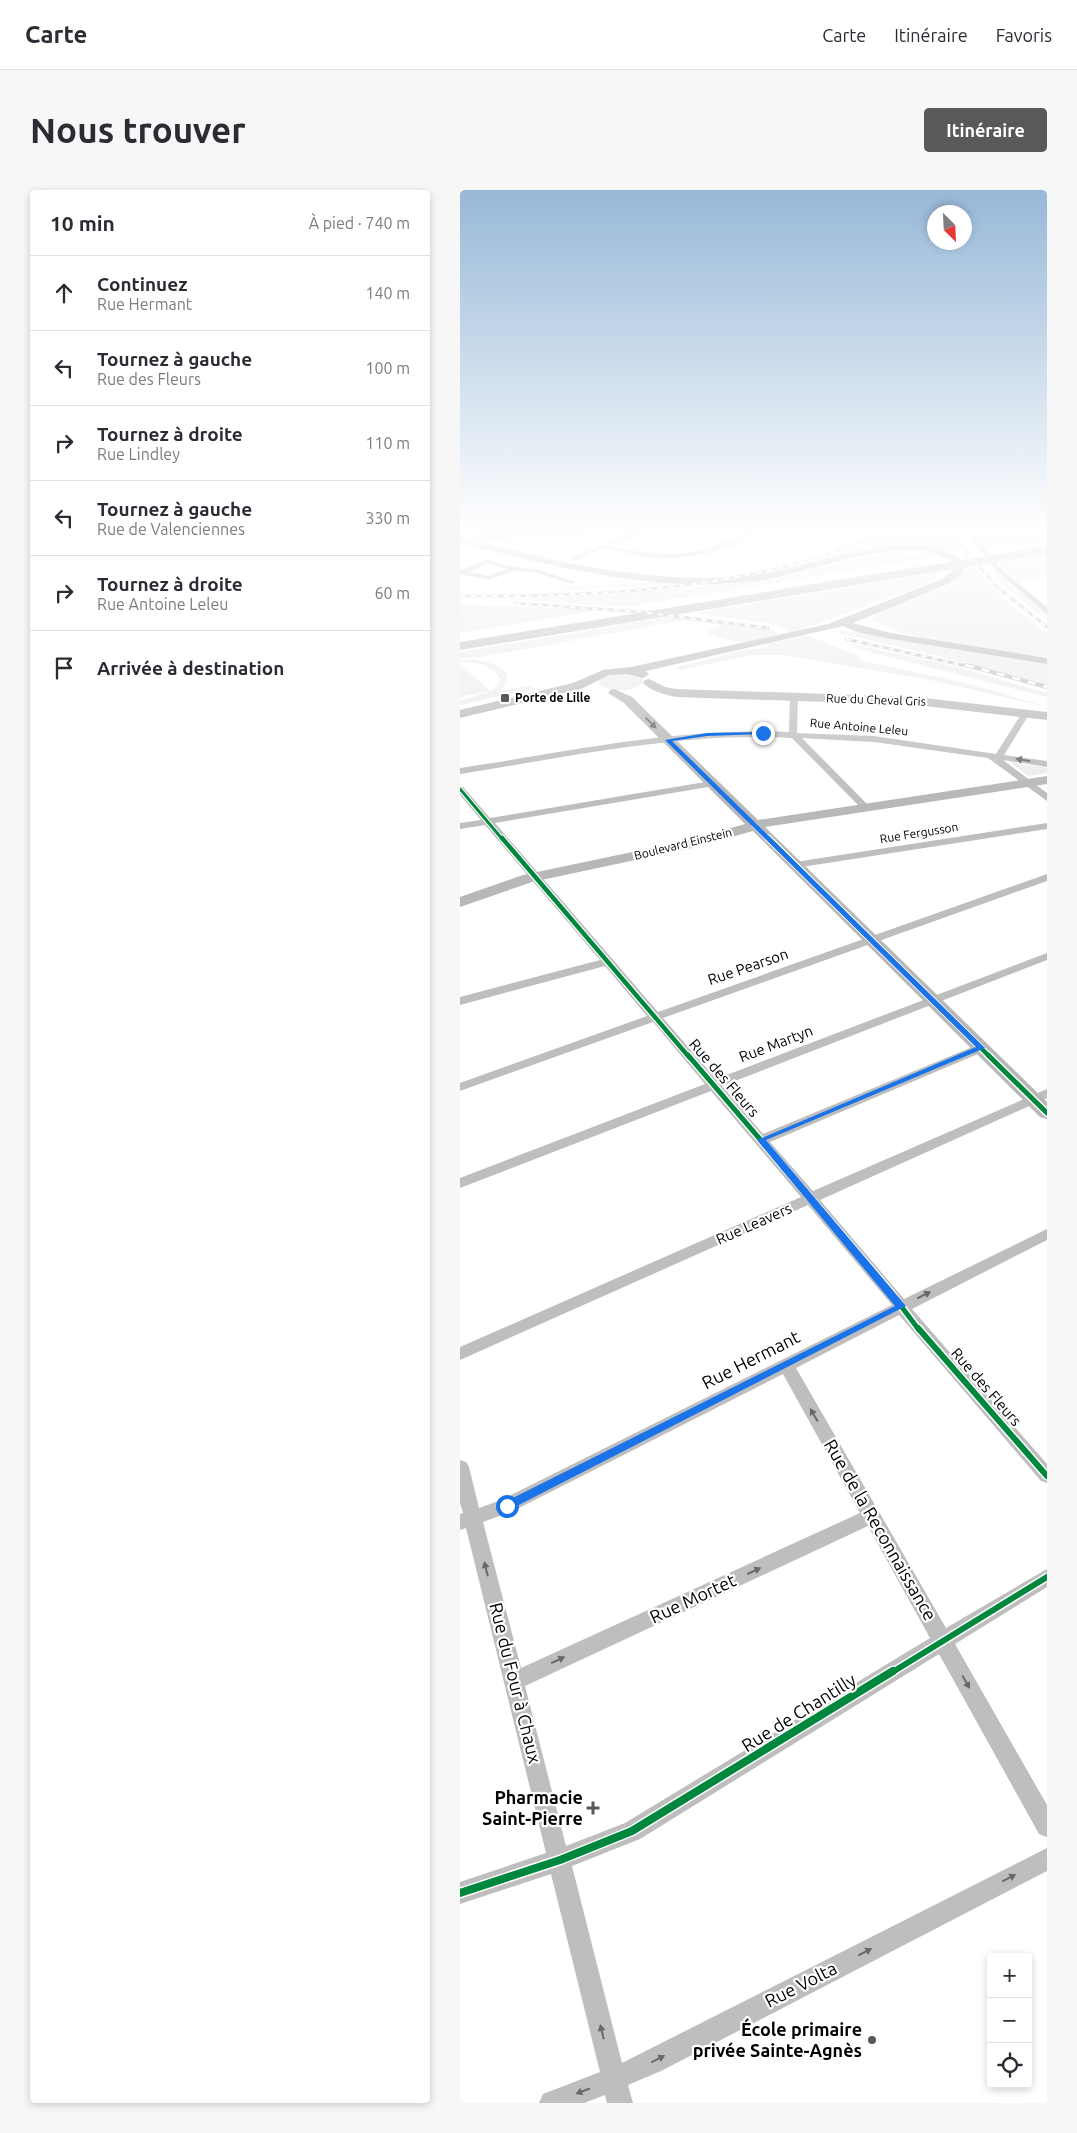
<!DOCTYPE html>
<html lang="fr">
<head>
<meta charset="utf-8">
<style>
  :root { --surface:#fff; --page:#f7f7f7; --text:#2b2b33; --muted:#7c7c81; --line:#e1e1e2; --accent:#595959 }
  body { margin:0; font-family:Ubuntu,sans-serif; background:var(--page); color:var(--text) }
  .controls { position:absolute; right:15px; bottom:15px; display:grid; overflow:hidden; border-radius:5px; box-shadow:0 2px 8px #0003 }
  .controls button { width:45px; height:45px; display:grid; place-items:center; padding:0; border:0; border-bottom:1px solid var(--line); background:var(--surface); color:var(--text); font:25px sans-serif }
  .compass { position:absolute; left:467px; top:15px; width:45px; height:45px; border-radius:50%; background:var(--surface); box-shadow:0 2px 8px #0003; rotate:156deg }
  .stop { position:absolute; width:15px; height:15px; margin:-11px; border:4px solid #1a73e8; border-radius:50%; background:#fff }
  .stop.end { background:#1a73e8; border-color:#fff; box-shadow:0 1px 5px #0008 }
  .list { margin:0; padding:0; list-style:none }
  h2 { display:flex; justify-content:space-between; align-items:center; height:65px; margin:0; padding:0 20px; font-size:21px }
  h2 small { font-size:16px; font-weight:400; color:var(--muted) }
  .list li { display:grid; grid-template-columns:32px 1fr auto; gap:15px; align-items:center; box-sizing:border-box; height:75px; padding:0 20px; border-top:1px solid var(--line) }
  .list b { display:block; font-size:19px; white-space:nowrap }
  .list p { margin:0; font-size:16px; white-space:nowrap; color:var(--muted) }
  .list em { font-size:16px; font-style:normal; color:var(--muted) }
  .icon { flex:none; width:28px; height:28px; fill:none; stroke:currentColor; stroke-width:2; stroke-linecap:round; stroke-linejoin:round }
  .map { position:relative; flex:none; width:587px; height:1913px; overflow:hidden; border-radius:5px }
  header { display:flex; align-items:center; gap:30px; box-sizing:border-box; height:70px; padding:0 25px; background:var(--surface); border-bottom:1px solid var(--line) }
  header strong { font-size:24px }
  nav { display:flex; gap:28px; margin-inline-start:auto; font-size:18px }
  .intro { display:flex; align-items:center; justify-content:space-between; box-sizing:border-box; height:120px; padding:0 30px }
  h1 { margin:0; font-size:35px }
  .button { padding:12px 22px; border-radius:5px; background:var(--accent); color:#fff; font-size:18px; font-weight:700 }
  main { display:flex; gap:30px; padding:0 30px }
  aside { flex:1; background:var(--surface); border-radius:5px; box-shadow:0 2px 8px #0003 }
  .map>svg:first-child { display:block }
  .green { fill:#ececec }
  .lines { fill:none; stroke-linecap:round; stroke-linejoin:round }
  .street { fill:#bebebe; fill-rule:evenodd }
  .secondary { fill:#b8b8b8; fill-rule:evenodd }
  .highway { fill:#bebebe; fill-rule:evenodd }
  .rail-far1-casing { stroke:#bebebe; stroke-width:3 }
  .rail-casing { stroke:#bebebe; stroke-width:4 }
  .rail-far1 { stroke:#fff; stroke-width:2; stroke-dasharray:5.5; stroke-linecap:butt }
  .rail { stroke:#fff; stroke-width:2.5; stroke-dasharray:8; stroke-linecap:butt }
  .cycleway-far4-casing { stroke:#fff; stroke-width:5 }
  .cycleway-far3-casing { stroke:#fff; stroke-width:7 }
  .cycleway-far2-casing { stroke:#fff; stroke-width:8 }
  .cycleway-far1-casing { stroke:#fff; stroke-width:9 }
  .cycleway-casing { stroke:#fff; stroke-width:11 }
  .cycleway-far4 { stroke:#00873e; stroke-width:3 }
  .cycleway-far3 { stroke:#00873e; stroke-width:4.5 }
  .cycleway-far2 { stroke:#00873e; stroke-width:5 }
  .cycleway-far1 { stroke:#00873e; stroke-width:6 }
  .cycleway { stroke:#00873e; stroke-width:8 }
  .oneway { fill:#656565 }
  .oneway2 { fill:#686868 }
  .route { fill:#1a73e8 }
  .poi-dot { fill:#595959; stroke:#fff; stroke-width:2 }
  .labels { text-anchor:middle; stroke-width:4.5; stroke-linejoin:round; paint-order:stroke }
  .far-poi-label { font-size:12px; font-weight:bold; fill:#000; stroke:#fff; text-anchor:start }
  .far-street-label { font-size:12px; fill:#000; stroke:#fff }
  .street-label { font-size:15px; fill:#000; stroke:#fff }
  .near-street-label { font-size:18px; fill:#000; stroke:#fff }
  .near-poi-label { font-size:18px; font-weight:bold; fill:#000; stroke:#fff; text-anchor:end }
</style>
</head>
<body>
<header>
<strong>Carte</strong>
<nav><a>Carte</a><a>Itinéraire</a><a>Favoris</a></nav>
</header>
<div class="intro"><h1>Nous trouver</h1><a class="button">Itinéraire</a></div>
<main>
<aside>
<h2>10 min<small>À pied · 740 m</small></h2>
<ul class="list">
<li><svg class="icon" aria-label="ahead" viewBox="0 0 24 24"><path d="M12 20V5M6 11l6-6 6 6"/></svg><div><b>Continuez</b><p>Rue Hermant</p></div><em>140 m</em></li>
<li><svg class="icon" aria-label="left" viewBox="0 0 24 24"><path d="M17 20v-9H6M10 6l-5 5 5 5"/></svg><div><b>Tournez à gauche</b><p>Rue des Fleurs</p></div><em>100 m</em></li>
<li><svg class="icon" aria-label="right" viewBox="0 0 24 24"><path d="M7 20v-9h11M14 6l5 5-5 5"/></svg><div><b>Tournez à droite</b><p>Rue Lindley</p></div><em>110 m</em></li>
<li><svg class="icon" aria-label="left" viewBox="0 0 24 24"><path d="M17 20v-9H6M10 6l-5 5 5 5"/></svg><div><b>Tournez à gauche</b><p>Rue de Valenciennes</p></div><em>330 m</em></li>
<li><svg class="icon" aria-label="right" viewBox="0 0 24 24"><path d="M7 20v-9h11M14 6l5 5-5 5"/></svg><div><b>Tournez à droite</b><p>Rue Antoine Leleu</p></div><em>60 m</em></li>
<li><svg class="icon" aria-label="arrive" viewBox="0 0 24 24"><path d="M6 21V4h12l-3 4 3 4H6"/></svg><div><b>Arrivée à destination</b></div></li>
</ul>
</aside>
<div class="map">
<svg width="587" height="1913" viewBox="0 0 587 1913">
  <rect width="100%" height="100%" fill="#fff"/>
  <!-- green -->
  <g class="green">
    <path d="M 436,339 L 483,339 L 502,362 C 478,365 451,353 423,356 C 400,359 379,367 356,373 C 332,379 309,383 285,386 C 337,376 389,363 436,339 Z"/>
    <path d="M 545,339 L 587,339 L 587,350 L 518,360 L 509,347 L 552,342 Z"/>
    <path d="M 433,363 L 472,367 L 165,417 L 49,409 L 159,404 L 318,389 L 399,368 Z"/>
    <path d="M 587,365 L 587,386 L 558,391 L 587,417 L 587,430 L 543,395 L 526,374 Z"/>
    <path d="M 513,376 L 550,415 L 587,442 L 587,467 C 547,463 441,451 412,429 C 432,410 496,402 506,377 Z"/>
    <path d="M 482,382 L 461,396 L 332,443 L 317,435 L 235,423 Z"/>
    <path d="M 189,392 L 231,394 L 88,400 L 0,400 L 93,399 Z"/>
    <path d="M 0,414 L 139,420 L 0,443 Z"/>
    <path d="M 213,426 L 312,439 L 320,446 C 293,452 271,456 247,442 L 262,435 L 224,430 L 23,467 L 0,468 L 0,462 Z"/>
    <path d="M 381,441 L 400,442 L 587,474 L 587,495 L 474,465 L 377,443 Z"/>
    <path d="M 347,445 L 399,466 L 399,470 L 514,495 L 587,517 L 475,491 L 324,465 L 292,465 L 221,480 L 216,477 L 285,460 L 309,457 L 306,454 Z"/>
    <path d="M 388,453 L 498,477 L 587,503 L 587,507 L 425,466 L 394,457 Z"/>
    <path d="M 0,469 C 20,470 62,473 41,501 L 70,495 L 74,499 L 0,515 L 0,511 L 31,501 L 0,507 L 0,475 L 31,501 L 41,490 C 30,474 19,472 0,472 Z"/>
    <path d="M 165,483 L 180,486 L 183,489 L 182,493 C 172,502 149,504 139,493 L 139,490 L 147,485 Z"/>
    <path d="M 550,572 L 587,578 L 587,583 L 568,586 Z"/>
  </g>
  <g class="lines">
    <!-- street -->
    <g class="street">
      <path d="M 71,339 L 77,339 L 82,343 L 77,344 Z"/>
      <path d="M 180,339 L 186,339 L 182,343 L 150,356 C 180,362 211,368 241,360 C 257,356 289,338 302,339 C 273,362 221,372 185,367 C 172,365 157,359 144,359 C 133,359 118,375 109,369 Z"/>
      <path d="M 338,339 L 346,339 L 356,343 L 353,345 Z"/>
      <path d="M 576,339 L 587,339 L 587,341 L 519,350 L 541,379 L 587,418 L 587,424 L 537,381 L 512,349 Z"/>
      <path d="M 27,370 L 54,377 L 76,379 L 116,392 L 112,394 L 73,382 L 55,381 L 28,390 L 0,384 L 0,380 ZM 28,374 L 47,379 L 28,386 L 9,382 Z"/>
      <path d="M 334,504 L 338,507 L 337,543 L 414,546 L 536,564 L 563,521 L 569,521 L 570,523 L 544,565 L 587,571 L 587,577 L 543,570 L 587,603 L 587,611 L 528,568 L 414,552 L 342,548 L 409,616 L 411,618 L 406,621 L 403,620 L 332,548 C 221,542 109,567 0,584 L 0,578 C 108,562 219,537 329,542 L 330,507 Z"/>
      <path d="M 251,591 L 254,592 L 254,596 L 35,633 L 198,822 L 587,684 L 587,691 L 203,828 L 256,889 L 587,763 L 587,770 L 262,896 L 303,944 L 517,855 L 525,855 L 527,858 L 525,861 L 310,952 L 353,1001 L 587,899 L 587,908 L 360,1010 L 444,1109 L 587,1039 L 587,1050 L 452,1119 L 587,1274 L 587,1293 L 581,1291 L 439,1125 L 336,1178 L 486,1438 L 587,1379 L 587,1397 L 495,1454 L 587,1615 L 587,1647 L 579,1644 L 479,1464 L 180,1649 L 112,1676 L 162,1873 L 587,1658 L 587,1681 L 201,1881 L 168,1895 L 173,1913 L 147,1913 L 145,1905 L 124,1913 L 79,1913 L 83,1904 L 140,1882 L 91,1684 L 0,1714 L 0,1692 L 86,1663 L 6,1338 L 0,1340 L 0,1324 L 3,1323 L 0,1313 L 0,1270 L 6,1272 L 9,1277 L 19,1318 L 41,1310 L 432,1115 L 348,1015 L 0,1170 L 0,1157 L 341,1007 L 251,901 L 0,998 L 0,988 L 245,894 L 193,832 L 0,901 L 0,893 L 187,826 L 145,776 L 0,815 L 0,807 L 140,770 L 25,635 L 0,639 L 0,633 L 21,630 L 0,605 L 0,596 L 3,597 L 30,628 ZM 323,1184 L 400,1323 L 61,1478 L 23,1332 L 53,1321 ZM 408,1336 L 470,1448 L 165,1633 L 106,1656 L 65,1496 Z"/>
      <path d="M 587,633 L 587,639 L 335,678 L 330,675 L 335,672 Z"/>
    </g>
    <!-- secondary -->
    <g class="secondary">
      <path d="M 129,339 L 185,339 L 180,342 L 11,350 C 109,374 215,401 317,381 C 362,373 471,330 505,375 L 501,385 L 488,394 L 393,433 L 431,443 L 587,468 L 587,474 L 431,449 L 397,442 L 383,436 L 186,481 L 189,484 L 183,488 L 167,484 L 149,485 L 121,499 L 0,528 L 0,520 L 113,493 L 143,480 L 171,477 L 368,434 L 480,390 L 493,381 L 495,375 C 457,338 355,381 309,389 C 205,406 100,378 0,353 L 0,347 L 6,349 L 7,345 L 10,344 Z"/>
      <path d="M 189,489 L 205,497 L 216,499 L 456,507 L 587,522 L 587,530 L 456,515 L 216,507 C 204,504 192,502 183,493 L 185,490 Z"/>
      <path d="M 154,499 L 172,507 L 298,630 L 587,586 L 587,594 L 305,637 L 587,912 L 587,929 L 580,927 L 293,641 L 232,658 L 72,692 L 0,717 L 0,707 L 63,685 L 229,650 L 285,634 L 164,513 L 148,503 L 150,500 Z"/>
    </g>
    <!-- highway -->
    <path class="highway" d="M 587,356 L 587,364 L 0,460 L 0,452 Z"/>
    <defs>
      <g id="rail-far1">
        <path d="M 488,339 L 536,396 L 587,437"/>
        <path d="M 0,406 C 139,407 304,400 430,339"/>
        <path d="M 55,413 L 181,422 L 308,438"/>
        <path d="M 386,449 L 511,477"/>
      </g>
      <path id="rail" d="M 506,475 L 587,497"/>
    </defs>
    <!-- rail-far1 casing -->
    <use href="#rail-far1" class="rail-far1-casing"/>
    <!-- rail casing -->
    <use href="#rail" class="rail-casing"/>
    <!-- rail-far1 -->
    <use href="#rail-far1" class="rail-far1"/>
    <!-- rail -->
    <use href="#rail" class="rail"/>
    <defs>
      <g id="cycleway-far4">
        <path d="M 0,599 L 43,650"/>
        <path d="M 294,635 L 309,650"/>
      </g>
      <g id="cycleway-far3">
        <path d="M 42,648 L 229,867"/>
        <path d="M 308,648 L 530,867"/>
      </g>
      <g id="cycleway-far2">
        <path d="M 228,865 L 429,1100 L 459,1140"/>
        <path d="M 528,865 L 587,923"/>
      </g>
      <g id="cycleway-far1">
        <path d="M 458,1138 L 587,1286"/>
        <path d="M 431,1483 L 587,1387"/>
      </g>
      <path id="cycleway" d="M 0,1703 L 100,1670 L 172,1641 L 433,1481"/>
    </defs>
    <!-- cycleway-far4 casing -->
    <use href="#cycleway-far4" class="cycleway-far4-casing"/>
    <!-- cycleway-far3 casing -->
    <use href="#cycleway-far3" class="cycleway-far3-casing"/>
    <!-- cycleway-far2 casing -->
    <use href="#cycleway-far2" class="cycleway-far2-casing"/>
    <!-- cycleway-far1 casing -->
    <use href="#cycleway-far1" class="cycleway-far1-casing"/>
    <!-- cycleway casing -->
    <use href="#cycleway" class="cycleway-casing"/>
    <!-- cycleway-far4 -->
    <use href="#cycleway-far4" class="cycleway-far4"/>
    <!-- cycleway-far3 -->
    <use href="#cycleway-far3" class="cycleway-far3"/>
    <!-- cycleway-far2 -->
    <use href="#cycleway-far2" class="cycleway-far2"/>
    <!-- cycleway-far1 -->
    <use href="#cycleway-far1" class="cycleway-far1"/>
    <!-- cycleway -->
    <use href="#cycleway" class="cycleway"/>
  </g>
  <!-- one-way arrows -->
  <defs><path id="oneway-solid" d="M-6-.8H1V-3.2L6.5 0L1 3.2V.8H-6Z" transform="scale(1.25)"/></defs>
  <use class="oneway" href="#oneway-solid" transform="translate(191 533) rotate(45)"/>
  <g class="oneway2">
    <use href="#oneway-solid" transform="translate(563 570) rotate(-170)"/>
    <use href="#oneway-solid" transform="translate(464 1105) rotate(-26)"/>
    <use href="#oneway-solid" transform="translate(354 1225) rotate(-120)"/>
    <use href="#oneway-solid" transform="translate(26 1379) rotate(-104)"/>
    <use href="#oneway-solid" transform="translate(294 1381) rotate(-25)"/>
    <use href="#oneway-solid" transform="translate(98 1470) rotate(-25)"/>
    <use href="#oneway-solid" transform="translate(506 1492) rotate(61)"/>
    <use href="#oneway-solid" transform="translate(549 1688) rotate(-27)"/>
    <use href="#oneway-solid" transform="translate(405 1762) rotate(-27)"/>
    <use href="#oneway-solid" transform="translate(142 1842) rotate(-104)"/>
    <use href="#oneway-solid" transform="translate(198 1869) rotate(-27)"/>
    <use href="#oneway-solid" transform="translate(123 1901) rotate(159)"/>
  </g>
  <!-- sky -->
  <linearGradient id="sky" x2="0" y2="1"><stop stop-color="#97b8d8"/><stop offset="0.56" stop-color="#fff"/><stop offset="1" stop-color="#fff" stop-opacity="0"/></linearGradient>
  <rect width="587" height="606" fill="url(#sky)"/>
  <!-- route -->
  <path class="route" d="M 305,542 L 303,544 L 247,546 L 212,551 L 525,858 L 306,950 L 446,1116 L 47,1321 L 43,1319 L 43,1313 L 435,1116 L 297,950 L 516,857 L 205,550 L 247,543 Z"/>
  <!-- markers -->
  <g class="poi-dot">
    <rect x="40" y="503" width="10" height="10" rx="2.5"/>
    <path d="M130.5 1610.5h5v5h5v5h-5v5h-5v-5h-5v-5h5z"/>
    <circle cx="412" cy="1850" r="5"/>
  </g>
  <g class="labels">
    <!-- far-poi labels -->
    <g class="far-poi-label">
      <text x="55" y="512">Porte de Lille</text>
    </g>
    <!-- far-street labels -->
    <g class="far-street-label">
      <text transform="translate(416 510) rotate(2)" y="4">Rue du Cheval Gris</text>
      <text transform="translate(399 537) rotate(5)" y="4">Rue Antoine Leleu</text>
      <text transform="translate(459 643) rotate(-9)" y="4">Rue Fergusson</text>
      <text transform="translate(223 654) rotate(-14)" y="4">Boulevard Einstein</text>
    </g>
    <!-- street labels -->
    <g class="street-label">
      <text transform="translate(288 777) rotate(-19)" y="5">Rue Pearson</text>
      <text transform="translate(316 854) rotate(-21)" y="5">Rue Martyn</text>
      <text transform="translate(264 888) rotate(49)" y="5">Rue des Fleurs</text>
      <text transform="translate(294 1034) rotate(-24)" y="5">Rue Leavers</text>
      <text transform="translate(526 1197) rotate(49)" y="5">Rue des Fleurs</text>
    </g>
    <!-- near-street labels -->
    <g class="near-street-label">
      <text transform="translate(291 1170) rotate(-27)" y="6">Rue Hermant</text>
      <text transform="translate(420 1340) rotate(60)" y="6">Rue de la Reconnaissance</text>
      <text transform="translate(233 1409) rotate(-25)" y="6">Rue Mortet</text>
      <text transform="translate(55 1493) rotate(76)" y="6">Rue du Four à Chaux</text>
      <text transform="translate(339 1523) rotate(-32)" y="6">Rue de Chantilly</text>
      <text transform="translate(341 1795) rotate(-27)" y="6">Rue Volta</text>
    </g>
    <!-- near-poi labels -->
    <g class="near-poi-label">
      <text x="123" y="1614">Pharmacie<tspan x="123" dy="21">Saint-Pierre</tspan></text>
      <text x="402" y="1846">École primaire<tspan x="402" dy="21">privée Sainte-Agnès</tspan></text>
    </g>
  </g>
</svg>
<div class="controls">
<button>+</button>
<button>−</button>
<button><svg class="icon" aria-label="locate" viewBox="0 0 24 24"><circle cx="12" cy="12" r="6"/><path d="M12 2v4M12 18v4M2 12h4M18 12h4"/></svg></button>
</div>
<svg class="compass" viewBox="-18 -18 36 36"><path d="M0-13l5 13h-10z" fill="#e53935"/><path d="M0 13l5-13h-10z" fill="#7c7c81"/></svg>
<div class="stop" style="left:47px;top:1316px"></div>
<div class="stop end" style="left:303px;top:543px"></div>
</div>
</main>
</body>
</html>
